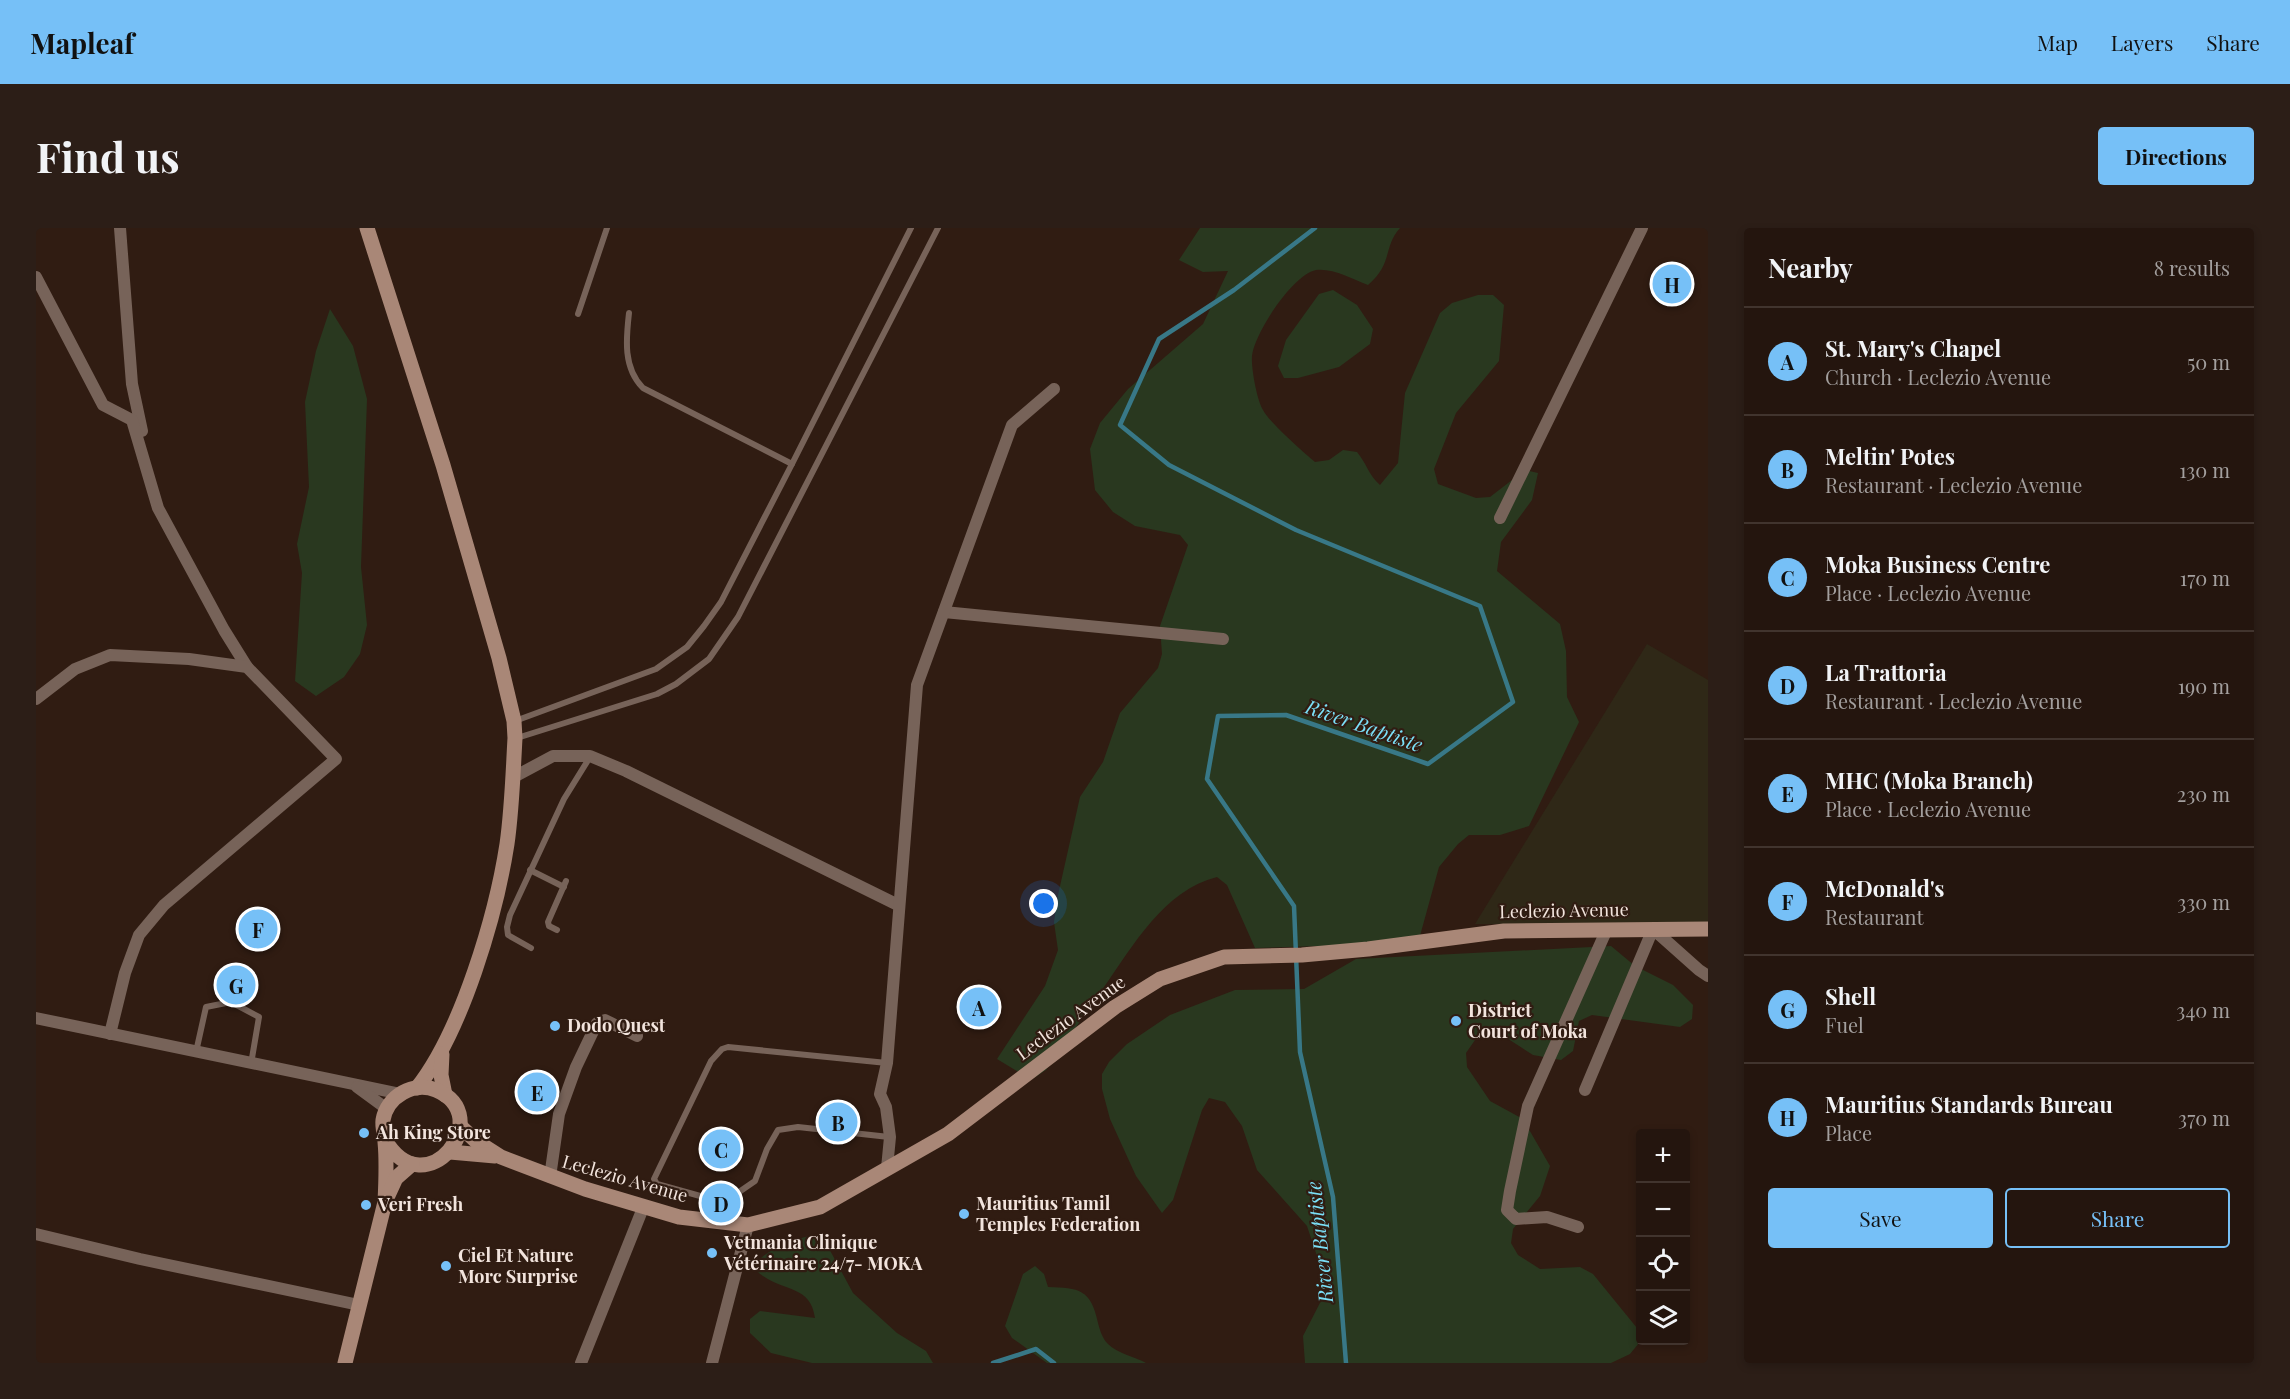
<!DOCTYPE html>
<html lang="en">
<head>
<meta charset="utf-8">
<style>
  :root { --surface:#24150e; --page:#2c1e17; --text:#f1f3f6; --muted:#a39f9e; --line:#41342e; --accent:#76c0f7 }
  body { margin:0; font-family:"Playfair Display",serif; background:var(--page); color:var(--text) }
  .controls { position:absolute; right:18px; bottom:18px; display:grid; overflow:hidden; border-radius:6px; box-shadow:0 3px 9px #0003 }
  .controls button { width:54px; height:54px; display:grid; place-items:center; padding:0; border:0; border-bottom:2px solid var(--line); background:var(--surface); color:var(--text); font:30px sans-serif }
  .you { position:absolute; left:1008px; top:676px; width:21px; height:21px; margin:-15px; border:4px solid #fff; border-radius:50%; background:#1a73e8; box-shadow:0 0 0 9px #1a73e833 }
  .badge { display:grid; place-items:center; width:39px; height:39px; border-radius:50%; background:var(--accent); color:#111; font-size:20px; font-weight:700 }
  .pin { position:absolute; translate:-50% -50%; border:3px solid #fff; box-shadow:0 2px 6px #0006 }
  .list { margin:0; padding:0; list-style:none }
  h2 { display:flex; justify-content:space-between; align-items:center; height:78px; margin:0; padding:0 24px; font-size:26px }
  h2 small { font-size:20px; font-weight:400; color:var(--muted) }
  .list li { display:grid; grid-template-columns:39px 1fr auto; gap:18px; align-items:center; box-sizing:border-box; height:108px; padding:0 24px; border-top:2px solid var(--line) }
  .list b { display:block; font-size:22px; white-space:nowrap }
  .list p { margin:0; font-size:20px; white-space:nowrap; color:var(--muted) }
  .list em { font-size:20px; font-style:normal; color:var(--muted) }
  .actions { display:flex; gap:12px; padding:18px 24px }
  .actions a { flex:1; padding:14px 0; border:2px solid var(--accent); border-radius:6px; text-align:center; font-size:21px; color:var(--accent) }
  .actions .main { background:var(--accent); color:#111 }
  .icon { flex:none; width:33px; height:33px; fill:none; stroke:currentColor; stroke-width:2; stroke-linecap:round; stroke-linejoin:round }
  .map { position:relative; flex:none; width:1672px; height:1135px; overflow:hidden; border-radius:6px }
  header { display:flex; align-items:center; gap:36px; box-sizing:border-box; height:84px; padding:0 30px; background:var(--accent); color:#111 }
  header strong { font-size:28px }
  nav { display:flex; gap:33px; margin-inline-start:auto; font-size:21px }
  .intro { display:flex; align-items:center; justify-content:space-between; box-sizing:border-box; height:144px; padding:0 36px }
  h1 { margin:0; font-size:42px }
  .button { padding:15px 27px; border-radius:6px; background:var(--accent); color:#111; font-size:21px; font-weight:700 }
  main { display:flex; gap:36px; padding:0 36px }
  aside { flex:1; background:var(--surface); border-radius:6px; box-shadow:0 3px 9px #0003 }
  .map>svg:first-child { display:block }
  .industrial { fill:#2f2817 }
  .green { fill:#29381f }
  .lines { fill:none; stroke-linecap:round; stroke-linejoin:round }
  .stream { stroke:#387887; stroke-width:4.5 }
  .service { stroke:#776359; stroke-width:6 }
  .minor { stroke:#776359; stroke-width:12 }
  .secondary { stroke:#a98777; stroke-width:15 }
  .poi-dot { fill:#76c0f7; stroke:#301c12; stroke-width:2 }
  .labels { text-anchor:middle; stroke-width:4.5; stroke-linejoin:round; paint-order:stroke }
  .street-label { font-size:18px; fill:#f2e4dd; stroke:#301c12 }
  .poi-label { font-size:18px; font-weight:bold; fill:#f2e4dd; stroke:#301c12; text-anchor:start }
  .water-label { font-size:20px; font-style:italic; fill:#7bdff7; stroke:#301c12 }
</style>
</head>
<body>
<header>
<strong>Mapleaf</strong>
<nav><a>Map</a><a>Layers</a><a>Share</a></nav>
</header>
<div class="intro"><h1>Find us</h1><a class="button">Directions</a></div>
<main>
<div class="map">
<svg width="1672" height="1135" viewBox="0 0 1672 1135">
  <rect width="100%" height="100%" fill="#301c12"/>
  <!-- industrial -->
  <path class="industrial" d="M 1611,416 L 1672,452 L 1672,696 L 1439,696 Z"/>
  <!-- green -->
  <g class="green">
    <path d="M 1164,0 L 1364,0 C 1347,19 1357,36 1332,57 C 1316,51 1297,40 1280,42 C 1257,46 1218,106 1216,128 C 1215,140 1221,172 1227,182 C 1233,194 1267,224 1279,234 L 1293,232 L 1307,222 L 1321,224 C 1331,236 1332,246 1344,257 L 1362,235 L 1369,165 L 1404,85 L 1416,75 L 1442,67 L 1457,67 L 1468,77 L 1463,133 L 1420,185 L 1398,241 L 1402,256 L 1440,270 L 1454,269 L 1489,242 L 1502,245 L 1496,272 L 1465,314 L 1461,343 L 1524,396 L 1530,423 L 1531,469 L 1543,494 L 1493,598 L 1464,607 L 1433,607 L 1422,616 L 1403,639 L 1382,715 L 1219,720 L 1191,657 L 1181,649 C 1128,662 1097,718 1068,759 C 1049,787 1029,814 1010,842 L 998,850 L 984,845 L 961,831 L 1009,758 L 1022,722 L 1018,694 L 1022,667 L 1044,569 L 1067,534 L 1084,485 L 1122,440 L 1126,426 L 1124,398 L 1152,317 L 1144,307 L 1099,298 L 1077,284 L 1059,262 L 1054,221 L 1064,195 L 1092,161 L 1167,96 L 1192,43 L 1167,44 L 1143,32 Z"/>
    <path d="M 1297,62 L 1321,77 L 1337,101 L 1334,116 L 1303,139 L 1262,150 L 1248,150 L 1242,138 L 1250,112 L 1283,66 Z"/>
    <path d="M 294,81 L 317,118 L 331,171 L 325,339 L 331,397 L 324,426 L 308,449 L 280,468 L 259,453 L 266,345 L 261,316 L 273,259 L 269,174 L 280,123 Z"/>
    <path d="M 1575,718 L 1599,738 L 1637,757 L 1657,777 L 1656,791 L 1644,799 L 1556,787 L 1543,793 L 1537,823 L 1525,832 L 1497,827 L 1460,803 L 1446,802 L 1430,825 L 1431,839 L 1454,873 L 1487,891 L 1514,938 L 1504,968 L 1477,1001 L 1475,1015 L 1482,1027 L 1504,1041 L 1544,1039 L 1557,1046 L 1601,1100 L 1603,1115 L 1594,1126 L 1575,1135 L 1269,1135 L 1267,1108 L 1287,1069 L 1285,1040 L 1271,998 L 1221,942 L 1206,898 L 1189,874 L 1173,870 L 1166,882 L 1137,972 L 1126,985 L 1100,948 L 1074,891 L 1066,861 L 1066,846 L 1073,834 L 1091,816 L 1134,787 L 1199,762 L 1268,761 L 1320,731 Z"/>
    <path d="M 778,1007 L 790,1015 L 817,1065 L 861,1105 L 890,1123 L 897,1135 L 776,1135 L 735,1125 L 714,1105 L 714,1091 L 724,1083 L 779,1090 C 775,1058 748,1063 727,1048 C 723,1046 720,1041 717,1038 C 731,1021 756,1011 778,1007 Z"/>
    <path d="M 999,1038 L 1008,1046 L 1012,1059 C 1043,1060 1055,1061 1062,1095 C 1064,1102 1066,1110 1072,1116 C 1081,1125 1099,1129 1110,1135 L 1011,1135 L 976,1110 L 969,1098 L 987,1046 Z"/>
  </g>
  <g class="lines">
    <!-- stream -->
    <g class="stream">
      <path d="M 1279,0 L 1198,62 L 1123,111 L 1084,197 L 1133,237 L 1260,302 L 1444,378 L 1477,474 L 1392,536 L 1250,487 L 1182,488 L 1171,551 L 1258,678 L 1264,824 L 1297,969 L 1310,1135"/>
      <path d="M 957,1135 L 1000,1121 L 1018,1135"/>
    </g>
    <!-- service -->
    <g class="service">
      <path d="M 593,85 C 590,111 587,140 607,160 L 756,236"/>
      <path d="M 542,86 L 571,0"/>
      <path d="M 479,493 L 620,441 L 651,419 L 668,398 L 685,374 L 756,236 L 875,0"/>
      <path d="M 481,510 L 621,466 L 640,456 L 673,431 L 702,389 L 902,0"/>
      <path d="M 494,642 L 528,659"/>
      <path d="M 521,702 L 513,698 L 512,694 L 530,653"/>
      <path d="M 495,720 L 472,707 L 471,699 L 474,687 L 528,571 L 554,529"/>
      <path d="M 160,824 L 170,779 L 195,774 L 223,789 L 215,836"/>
      <path d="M 851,835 L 692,819 L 686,821 L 675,833 L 618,951 L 621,956 L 675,971 L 703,964 L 719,953 L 731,921 L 742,902 L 762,899 L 853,909"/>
    </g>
    <!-- minor -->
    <g class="minor">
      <path d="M 84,0 L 96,156 L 106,203"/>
      <path d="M 0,49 L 67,177 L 96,192 L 122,280 L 188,402 L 211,439"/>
      <path d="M 1464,290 L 1606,0"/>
      <path d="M 908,384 L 1187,411"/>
      <path d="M 0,471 L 39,441 L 74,427 L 153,431 L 211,439 L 300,531 L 128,677 L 103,707 L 89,745 L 74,806"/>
      <path d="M 476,550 L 517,528 L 554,528 L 590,543 L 862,677"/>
      <path d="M 0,790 L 365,866"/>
      <path d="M 321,859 L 351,881"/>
      <path d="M 1549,862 L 1617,701 L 1663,742 L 1672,748"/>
      <path d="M 851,940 L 854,909 L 850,879 L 844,866 L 851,835 L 881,457 L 976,197 L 1018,161"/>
      <path d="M 514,949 L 523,886 L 540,839 L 561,795 L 569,792 L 601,808"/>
      <path d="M 1542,999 L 1511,989 L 1480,991 L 1471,982 L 1474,963 L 1492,878 L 1571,701"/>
      <path d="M 0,1006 L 104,1031 L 323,1077"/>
      <path d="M 545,1135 L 607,980"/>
      <path d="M 676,1135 L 712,997"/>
    </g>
    <!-- secondary -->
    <g class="secondary">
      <path d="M 331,0 L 407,237 L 463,430 L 478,493 L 479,510 C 477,545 476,581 471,616 C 460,687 426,803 381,860"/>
      <path d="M 406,826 L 405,847 L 409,867"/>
      <path d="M 424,898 L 440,913 L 465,929 L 549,961 L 643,989 L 712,997 L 784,979 L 912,906 L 1079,779 L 1124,751 L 1188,729 L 1266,727 L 1332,721 L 1468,703 L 1672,701"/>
      <path d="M 414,924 L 459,928"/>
      <path d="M 349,974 C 350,954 351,934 349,914 C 349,907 346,900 347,892 C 351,868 378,853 400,862 C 462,888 390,981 349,912"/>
      <path d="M 309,1135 L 349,974 L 360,950 L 376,936"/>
    </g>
  </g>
  <!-- markers -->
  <g class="poi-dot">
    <circle cx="1420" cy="793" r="6"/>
    <circle cx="519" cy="798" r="6"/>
    <circle cx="328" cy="905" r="6"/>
    <circle cx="330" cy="977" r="6"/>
    <circle cx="928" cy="986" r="6"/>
    <circle cx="676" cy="1025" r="6"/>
    <circle cx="410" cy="1038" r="6"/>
  </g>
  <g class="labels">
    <!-- street labels -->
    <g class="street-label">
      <text transform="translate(1528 683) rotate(-1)" y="6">Leclezio Avenue</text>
      <text transform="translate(1035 790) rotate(-36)" y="6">Leclezio Avenue</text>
      <text transform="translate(589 951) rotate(16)" y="6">Leclezio Avenue</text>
    </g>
    <!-- poi labels -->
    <g class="poi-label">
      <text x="1432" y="789">District<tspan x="1432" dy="21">Court of Moka</tspan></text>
      <text x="531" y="804">Dodo Quest</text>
      <text x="340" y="911">Ah King Store</text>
      <text x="940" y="982">Mauritius Tamil<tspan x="940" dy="21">Temples Federation</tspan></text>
      <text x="342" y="983">Veri Fresh</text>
      <text x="688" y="1021">Vetmania Clinique<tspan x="688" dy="21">Vétérinaire 24/7- MOKA</tspan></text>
      <text x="422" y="1034">Ciel Et Nature<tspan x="422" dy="21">Morc Surprise</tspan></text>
    </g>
    <!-- water labels -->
    <g class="water-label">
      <text transform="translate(1328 498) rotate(19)" y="7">River Baptiste</text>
      <text transform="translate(1284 1014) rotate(-96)" y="7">River Baptiste</text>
    </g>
  </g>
</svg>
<div class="controls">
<button>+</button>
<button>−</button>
<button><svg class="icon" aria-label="locate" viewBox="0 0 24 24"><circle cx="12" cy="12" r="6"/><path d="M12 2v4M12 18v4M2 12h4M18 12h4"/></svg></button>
<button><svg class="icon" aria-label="layers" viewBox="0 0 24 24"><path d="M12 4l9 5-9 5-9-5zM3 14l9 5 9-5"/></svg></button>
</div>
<div class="you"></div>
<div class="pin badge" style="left:943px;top:779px">A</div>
<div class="pin badge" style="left:802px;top:894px">B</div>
<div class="pin badge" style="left:685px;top:921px">C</div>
<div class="pin badge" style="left:685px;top:975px">D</div>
<div class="pin badge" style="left:501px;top:864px">E</div>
<div class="pin badge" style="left:222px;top:701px">F</div>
<div class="pin badge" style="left:200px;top:757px">G</div>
<div class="pin badge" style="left:1636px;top:56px">H</div>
</div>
<aside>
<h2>Nearby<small>8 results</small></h2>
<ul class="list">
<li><span class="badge">A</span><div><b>St. Mary's Chapel</b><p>Church · Leclezio Avenue</p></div><em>50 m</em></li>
<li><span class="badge">B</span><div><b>Meltin' Potes</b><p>Restaurant · Leclezio Avenue</p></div><em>130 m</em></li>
<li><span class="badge">C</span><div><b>Moka Business Centre</b><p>Place · Leclezio Avenue</p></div><em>170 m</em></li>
<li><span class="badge">D</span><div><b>La Trattoria</b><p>Restaurant · Leclezio Avenue</p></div><em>190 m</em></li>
<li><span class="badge">E</span><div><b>MHC (Moka Branch)</b><p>Place · Leclezio Avenue</p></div><em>230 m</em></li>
<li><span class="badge">F</span><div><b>McDonald's</b><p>Restaurant</p></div><em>330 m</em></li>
<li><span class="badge">G</span><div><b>Shell</b><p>Fuel</p></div><em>340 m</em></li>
<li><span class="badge">H</span><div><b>Mauritius Standards Bureau</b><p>Place</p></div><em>370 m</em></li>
</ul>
<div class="actions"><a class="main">Save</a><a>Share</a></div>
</aside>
</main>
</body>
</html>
